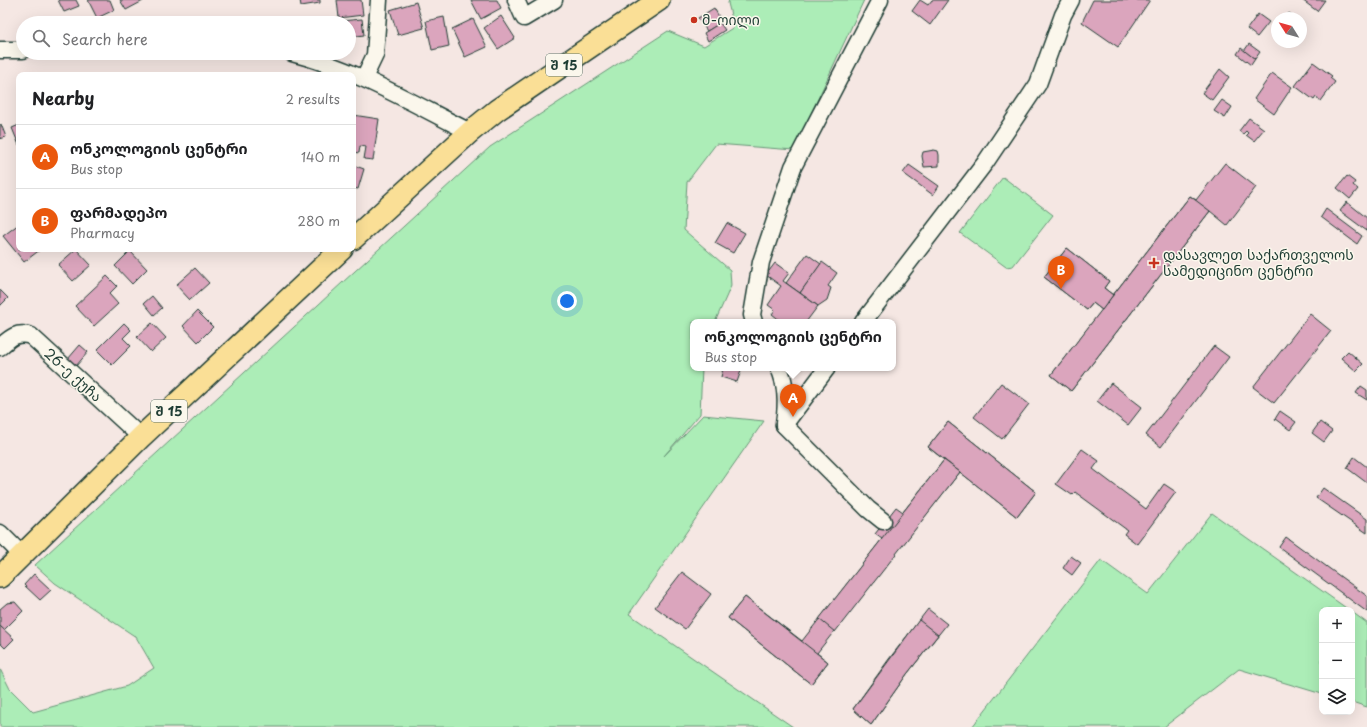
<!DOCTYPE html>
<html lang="en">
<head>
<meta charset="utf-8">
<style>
  :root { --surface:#fff; --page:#f6f6f6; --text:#202124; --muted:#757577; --line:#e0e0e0; --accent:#ea580c }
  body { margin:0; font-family:"Playpen Sans","Noto Sans Georgian",sans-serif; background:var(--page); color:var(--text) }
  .controls { position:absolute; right:12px; bottom:12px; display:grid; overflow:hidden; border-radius:8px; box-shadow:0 4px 16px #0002 }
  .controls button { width:36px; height:36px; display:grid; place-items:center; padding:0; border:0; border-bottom:1px solid var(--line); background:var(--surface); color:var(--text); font:20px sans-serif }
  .compass { position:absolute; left:1271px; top:12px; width:36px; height:36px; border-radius:50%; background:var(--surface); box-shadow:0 4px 16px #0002; rotate:307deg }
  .you { position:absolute; left:567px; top:301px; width:14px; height:14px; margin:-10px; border:3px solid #fff; border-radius:50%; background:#1a73e8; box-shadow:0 0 0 6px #1a73e833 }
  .badge { display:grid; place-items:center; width:26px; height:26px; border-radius:50%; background:var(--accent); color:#fff; font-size:13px; font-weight:700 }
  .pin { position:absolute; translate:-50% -33px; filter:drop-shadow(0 1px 2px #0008) }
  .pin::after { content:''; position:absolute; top:21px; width:14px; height:12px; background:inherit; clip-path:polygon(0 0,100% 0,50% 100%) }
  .popup { position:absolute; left:690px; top:319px; width:206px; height:52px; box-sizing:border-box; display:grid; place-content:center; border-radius:8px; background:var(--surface); filter:drop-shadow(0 1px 3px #0005); font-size:13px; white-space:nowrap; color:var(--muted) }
  .popup b { font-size:15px; color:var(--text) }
  .popup::after { content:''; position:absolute; left:50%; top:100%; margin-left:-8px; border:8px solid transparent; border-top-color:var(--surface) }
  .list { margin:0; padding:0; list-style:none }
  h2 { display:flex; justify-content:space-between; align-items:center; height:52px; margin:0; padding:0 16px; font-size:17px }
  h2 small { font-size:13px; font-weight:400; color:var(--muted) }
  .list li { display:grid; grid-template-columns:26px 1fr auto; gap:12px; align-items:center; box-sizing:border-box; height:64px; padding:0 16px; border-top:1px solid var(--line) }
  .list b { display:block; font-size:15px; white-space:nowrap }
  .list p { margin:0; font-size:13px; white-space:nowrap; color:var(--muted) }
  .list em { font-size:13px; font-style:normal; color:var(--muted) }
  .icon { flex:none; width:22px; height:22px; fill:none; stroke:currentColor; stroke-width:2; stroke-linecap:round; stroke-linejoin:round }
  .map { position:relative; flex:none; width:1367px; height:727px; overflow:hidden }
  .search { position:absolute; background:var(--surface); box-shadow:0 4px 16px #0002; left:16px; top:16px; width:340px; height:44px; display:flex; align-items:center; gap:10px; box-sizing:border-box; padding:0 14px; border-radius:22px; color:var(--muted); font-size:15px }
  .panel { position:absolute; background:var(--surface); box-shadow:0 4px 16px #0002; left:16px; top:72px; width:340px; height:180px; border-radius:8px }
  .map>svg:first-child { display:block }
  .green { fill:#acedb7; stroke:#669576 }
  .building { fill:#dba5bd; stroke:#1f3d34 }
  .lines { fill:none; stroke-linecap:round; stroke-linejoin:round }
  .minor-casing { stroke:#1f3d34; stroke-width:19 }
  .major-casing { stroke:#1f3d34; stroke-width:24 }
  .minor { stroke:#fbf7ec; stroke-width:16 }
  .major { stroke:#fadf96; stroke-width:21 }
  .poi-dot { fill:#c8321e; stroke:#fbf7ec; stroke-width:1.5 }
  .labels { text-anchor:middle; stroke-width:3; stroke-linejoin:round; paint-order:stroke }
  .shield { fill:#fbf7ec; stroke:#61756b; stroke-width:1 }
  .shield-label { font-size:13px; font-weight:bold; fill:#1f3d34 }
  .poi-label { font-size:14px; fill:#1f3d34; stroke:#fbf7ec; text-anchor:start }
  .street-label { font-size:14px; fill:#1f3d34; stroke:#fbf7ec }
</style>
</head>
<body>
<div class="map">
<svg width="1367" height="727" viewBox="0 0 1367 727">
  <rect width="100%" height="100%" fill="#f5e7e3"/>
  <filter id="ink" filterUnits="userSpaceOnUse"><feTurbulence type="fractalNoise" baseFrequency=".025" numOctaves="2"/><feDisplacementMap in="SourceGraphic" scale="8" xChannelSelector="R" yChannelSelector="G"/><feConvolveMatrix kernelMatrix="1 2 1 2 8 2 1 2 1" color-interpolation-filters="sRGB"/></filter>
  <g filter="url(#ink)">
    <!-- green -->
    <g class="green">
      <path d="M 729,0 L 864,0 L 794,150 L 716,144 L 687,182 L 684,230 L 730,270 L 731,286 L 715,322 L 693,322 L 693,368 L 702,368 L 700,414 L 664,456 L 703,415 L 764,421 L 629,614 L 793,727 L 0,727 L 0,669 L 10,689 L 33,712 L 127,686 L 154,668 L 136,637 L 55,583 L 35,565 L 490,147 L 668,31 L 704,46 L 734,27 L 728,3 Z"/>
      <path d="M 1003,177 L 1053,215 L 1013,266 L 1006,267 L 960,233 Z"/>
      <path d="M 1212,513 L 1349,610 L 1322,610 L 1322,694 L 1239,669 L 1164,727 L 972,727 L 1101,560 L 1148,594 Z"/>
      <path d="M 1352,612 L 1367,623 L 1367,707 L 1352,702 Z"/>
    </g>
    <!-- building -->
    <g class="building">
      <path d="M 58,0 L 76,0 L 79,6 L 64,12 Z"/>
      <path d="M 88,0 L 110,0 L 114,10 L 97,18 Z"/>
      <path d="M 120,0 L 143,0 L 143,1 L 126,10 Z"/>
      <path d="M 300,0 L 320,0 L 320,3 L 301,6 Z"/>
      <path d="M 337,0 L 361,0 L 363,15 L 339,18 Z"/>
      <path d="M 471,0 L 497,0 L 501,8 L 481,19 Z"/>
      <path d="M 920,0 L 928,5 L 932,0 L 948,0 L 930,25 L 912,11 Z"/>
      <path d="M 1093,0 L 1150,0 L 1118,47 L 1082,22 Z"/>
      <path d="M 1302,0 L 1325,0 L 1317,11 Z"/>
      <path d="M 416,2 L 424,28 L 398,35 L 390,10 Z"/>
      <path d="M 714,8 L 722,22 L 707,31 L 698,18 Z"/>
      <path d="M 1289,13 L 1294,17 L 1294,18 L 1285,18 Z"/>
      <path d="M 1258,14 L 1269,22 L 1257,37 L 1247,29 Z"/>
      <path d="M 501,16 L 515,38 L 498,49 L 484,28 Z"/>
      <path d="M 444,17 L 449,46 L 432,50 L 426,21 Z"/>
      <path d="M 362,19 L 364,35 L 349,37 L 349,23 L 342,23 L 341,21 Z"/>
      <path d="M 473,19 L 487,47 L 465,57 L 452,29 Z"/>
      <path d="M 720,23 L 725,30 L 708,41 L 704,33 Z"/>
      <path d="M 1249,44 L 1260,52 L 1255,59 L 1244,51 Z"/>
      <path d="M 1241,48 L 1255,59 L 1251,65 L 1237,54 Z"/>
      <path d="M 1313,62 L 1332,76 L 1330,78 L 1335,82 L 1321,101 L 1316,97 L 1314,100 L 1295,86 Z"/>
      <path d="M 1220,69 L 1229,77 L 1212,100 L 1202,93 Z"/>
      <path d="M 1272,73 L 1292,87 L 1274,114 L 1254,99 Z"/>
      <path d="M 1222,100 L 1232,107 L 1225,118 L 1214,111 Z"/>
      <path d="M 353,115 L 379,119 L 373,160 L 364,159 L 366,147 L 360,146 L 359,153 L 353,152 Z"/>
      <path d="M 1249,118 L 1264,129 L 1254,141 L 1246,135 L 1248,133 L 1246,131 L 1243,134 L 1239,131 Z"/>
      <path d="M 1,124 L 6,137 L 0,139 L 0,125 Z"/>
      <path d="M 19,125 L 19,145 L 12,128 Z"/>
      <path d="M 934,150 L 938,151 L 939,155 L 939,166 L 924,167 L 922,156 L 923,152 Z"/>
      <path d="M 1225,163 L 1256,187 L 1227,225 L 1210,211 L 1071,391 L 1051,375 L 1102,310 L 1093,303 L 1087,310 L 1044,277 L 1067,248 L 1109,281 L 1104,288 L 1113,295 L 1190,196 L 1196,200 Z"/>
      <path d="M 353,165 L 364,169 L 358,189 L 353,188 Z"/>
      <path d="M 909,165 L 939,186 L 933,195 L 903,173 Z"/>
      <path d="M 1347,176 L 1355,182 L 1353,185 L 1358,189 L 1350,199 L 1337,188 Z"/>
      <path d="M 1190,196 L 1210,211 L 1071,391 L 1051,375 Z"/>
      <path d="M 1347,202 L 1367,218 L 1367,231 L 1340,211 Z"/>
      <path d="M 1326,209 L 1362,236 L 1357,244 L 1321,217 Z"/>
      <path d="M 727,223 L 745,233 L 733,253 L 715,243 Z"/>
      <path d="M 19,224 L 19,249 L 41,249 L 24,262 L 3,236 Z"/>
      <path d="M 1067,248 L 1109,281 L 1104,288 L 1113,295 L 1102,310 L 1093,303 L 1087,310 L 1044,277 Z"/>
      <path d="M 76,249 L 91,265 L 73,281 L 58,265 Z"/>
      <path d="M 130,251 L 147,269 L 132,284 L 115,266 Z"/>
      <path d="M 807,254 L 821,264 L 800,293 L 786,283 Z"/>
      <path d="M 822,262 L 837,273 L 828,286 L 831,288 L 827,300 L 818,306 L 800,293 Z"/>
      <path d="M 775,263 L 789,273 L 783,281 L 818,306 L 806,322 L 782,322 L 772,314 L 775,310 L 768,305 L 781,286 L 766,275 Z"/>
      <path d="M 195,268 L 209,283 L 190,300 L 176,285 Z"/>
      <path d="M 107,276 L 117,286 L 109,294 L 118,304 L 94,326 L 75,306 Z"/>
      <path d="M 0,290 L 8,298 L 0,306 Z"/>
      <path d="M 152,296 L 162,308 L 154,315 L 144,303 Z"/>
      <path d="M 197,311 L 213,327 L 198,342 L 183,326 Z"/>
      <path d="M 1310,314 L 1331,331 L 1274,403 L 1253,387 Z"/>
      <path d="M 124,323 L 131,330 L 123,338 L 131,346 L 112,365 L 97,350 Z"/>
      <path d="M 152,323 L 166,338 L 151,352 L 137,337 Z"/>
      <path d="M 80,345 L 88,352 L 76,366 L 68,359 Z"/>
      <path d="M 1214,346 L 1229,357 L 1161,447 L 1146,435 Z"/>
      <path d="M 1348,351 L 1363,364 L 1356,371 L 1341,358 Z"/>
      <path d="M 723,368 L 742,368 L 737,382 L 721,377 Z"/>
      <path d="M 1001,383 L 1029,404 L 1002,439 L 974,417 Z"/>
      <path d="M 1111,383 L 1142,407 L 1128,425 L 1097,401 Z"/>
      <path d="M 1361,386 L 1367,390 L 1367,400 L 1356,393 Z"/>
      <path d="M 1280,411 L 1296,422 L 1290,430 L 1275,419 Z"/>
      <path d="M 948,422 L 1036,492 L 1017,517 L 960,472 L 817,653 L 828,662 L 811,684 L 728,618 L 745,597 L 802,641 L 882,539 L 875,534 L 896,507 L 903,512 L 944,460 L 928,447 Z"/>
      <path d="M 948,422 L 1036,492 L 1017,517 L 928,447 Z"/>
      <path d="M 1320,422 L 1332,431 L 1324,442 L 1312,433 Z"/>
      <path d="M 1082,449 L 1099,461 L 1093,469 L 1146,509 L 1164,484 L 1176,492 L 1137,544 L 1124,534 L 1127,530 L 1075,492 L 1072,495 L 1056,484 Z"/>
      <path d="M 1354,457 L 1367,467 L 1367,483 L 1347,468 Z"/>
      <path d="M 944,460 L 960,472 L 835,632 L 819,619 Z"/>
      <path d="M 1323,488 L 1367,519 L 1367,533 L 1316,498 Z"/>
      <path d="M 1286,537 L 1367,596 L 1367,612 L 1279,547 Z"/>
      <path d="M 1071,556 L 1081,563 L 1072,575 L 1063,568 Z"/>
      <path d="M 682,572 L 711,594 L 685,629 L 655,607 Z"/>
      <path d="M 34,574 L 51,590 L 40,600 L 24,585 Z"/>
      <path d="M 745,597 L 828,662 L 811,684 L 728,618 Z"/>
      <path d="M 15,602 L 23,611 L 4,630 L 0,626 L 0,609 L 7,603 Z"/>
      <path d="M 928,609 L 947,624 L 907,674 L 871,725 L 853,709 L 889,659 Z"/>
      <path d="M 919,620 L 938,635 L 907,674 L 871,725 L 853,709 Z"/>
      <path d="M 0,626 L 14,639 L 5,648 L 0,643 Z"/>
    </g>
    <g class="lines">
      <defs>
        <g id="minor">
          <path d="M 516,0 L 524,18 L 554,0"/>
          <path d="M 0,50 L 23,50"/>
          <path d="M 292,53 C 355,69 412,103 470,132"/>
          <path d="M 364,78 L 375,55 L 379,0"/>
          <path d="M 754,322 L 752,315 L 761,262 L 793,167 L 880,0"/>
          <path d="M 863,322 L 985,163 L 1038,84 L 1063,15 L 1071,0"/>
          <path d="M 0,347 C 10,338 17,331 31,336 L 141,437"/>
          <path d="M 779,368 C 787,386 787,404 784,423"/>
          <path d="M 784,425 L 868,509 L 883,521"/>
          <path d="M 784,425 L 827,368"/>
          <path d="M 0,533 L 22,555"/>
        </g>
        <g id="major">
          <path d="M 353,239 L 470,132 L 497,110 L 659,0"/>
          <path d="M 0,577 L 141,437 L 342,249"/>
        </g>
      </defs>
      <!-- minor casing -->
      <use href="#minor" class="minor-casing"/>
      <!-- major casing -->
      <use href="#major" class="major-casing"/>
      <!-- minor -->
      <use href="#minor" class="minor"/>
      <!-- major -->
      <use href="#major" class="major"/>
    </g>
  </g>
  <!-- markers -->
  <g class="poi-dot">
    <circle cx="694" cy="20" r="4"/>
    <path d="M1152 257h4v4h4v4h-4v4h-4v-4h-4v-4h4z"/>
  </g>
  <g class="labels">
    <!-- shield labels -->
    <g class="shield">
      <rect x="546" y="54" width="36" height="22" rx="3"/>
      <rect x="151" y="400" width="36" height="22" rx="3"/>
    </g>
    <g class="shield-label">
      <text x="564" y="70">შ 15</text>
      <text x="169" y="416">შ 15</text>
    </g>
    <!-- poi labels -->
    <g class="poi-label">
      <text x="702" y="25">მ-ოილი</text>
      <text x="1163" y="260">დასავლეთ საქართველოს<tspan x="1163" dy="16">სამედიცინო ცენტრი</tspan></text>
    </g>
    <!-- street labels -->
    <g class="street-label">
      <text transform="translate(73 375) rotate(42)" y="5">26-ე ქუჩა</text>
    </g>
  </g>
</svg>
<div class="controls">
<button>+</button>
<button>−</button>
<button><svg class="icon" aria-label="layers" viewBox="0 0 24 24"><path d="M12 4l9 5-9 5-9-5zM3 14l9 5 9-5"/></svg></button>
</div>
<svg class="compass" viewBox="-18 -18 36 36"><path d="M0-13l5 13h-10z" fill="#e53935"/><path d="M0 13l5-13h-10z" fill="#757577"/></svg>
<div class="you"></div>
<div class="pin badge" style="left:793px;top:417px">A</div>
<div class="popup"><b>ონკოლოგიის ცენტრი</b>Bus stop</div>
<div class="pin badge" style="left:1061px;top:289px">B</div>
<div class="search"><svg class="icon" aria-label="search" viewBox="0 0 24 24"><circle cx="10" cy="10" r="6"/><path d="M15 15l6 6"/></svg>Search here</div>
<section class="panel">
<h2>Nearby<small>2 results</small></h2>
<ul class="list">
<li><span class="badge">A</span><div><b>ონკოლოგიის ცენტრი</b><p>Bus stop</p></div><em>140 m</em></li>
<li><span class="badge">B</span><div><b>ფარმადეპო</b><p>Pharmacy</p></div><em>280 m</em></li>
</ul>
</section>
</div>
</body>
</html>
